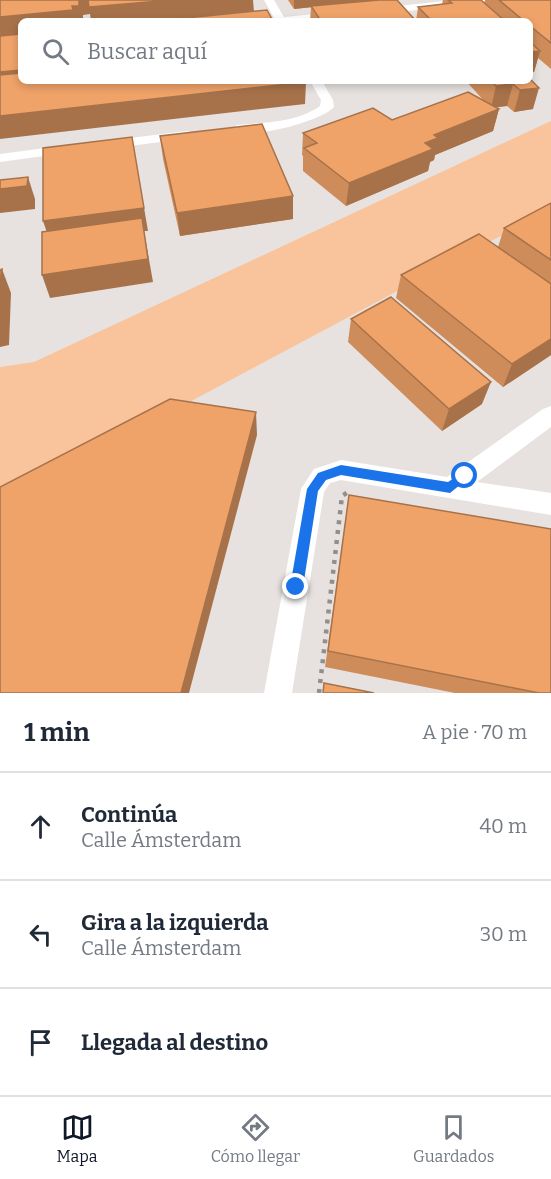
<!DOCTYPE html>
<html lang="es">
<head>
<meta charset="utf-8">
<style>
  :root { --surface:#fff; --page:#f2f2f3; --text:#1f2937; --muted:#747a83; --line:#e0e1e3; --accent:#111827 }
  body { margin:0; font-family:Bitter,serif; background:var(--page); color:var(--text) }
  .stop { position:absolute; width:18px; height:18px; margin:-14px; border:4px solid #1a73e8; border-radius:50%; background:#fff }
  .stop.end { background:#1a73e8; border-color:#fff; box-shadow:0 2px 6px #0008 }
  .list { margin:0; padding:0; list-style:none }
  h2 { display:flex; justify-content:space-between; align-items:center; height:78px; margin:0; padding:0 24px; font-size:26px }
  h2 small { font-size:20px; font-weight:400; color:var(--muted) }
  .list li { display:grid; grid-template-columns:39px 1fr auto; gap:18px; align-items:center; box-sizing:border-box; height:108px; padding:0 24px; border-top:2px solid var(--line) }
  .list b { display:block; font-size:22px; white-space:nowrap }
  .list p { margin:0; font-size:20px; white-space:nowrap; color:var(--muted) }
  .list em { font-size:20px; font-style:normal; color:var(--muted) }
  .icon { flex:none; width:33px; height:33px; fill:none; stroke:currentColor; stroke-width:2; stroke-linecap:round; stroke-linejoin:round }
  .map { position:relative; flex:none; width:551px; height:693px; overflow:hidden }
  .search { position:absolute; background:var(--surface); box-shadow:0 3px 9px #0003; left:18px; right:18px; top:18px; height:66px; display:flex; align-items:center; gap:15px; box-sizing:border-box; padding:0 21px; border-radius:9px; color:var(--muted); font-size:22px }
  .sheet { height:402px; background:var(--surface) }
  nav { display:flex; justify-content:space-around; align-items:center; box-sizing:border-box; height:84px; border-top:2px solid var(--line); background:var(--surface); font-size:16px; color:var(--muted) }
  nav a { display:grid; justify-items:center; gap:3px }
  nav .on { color:var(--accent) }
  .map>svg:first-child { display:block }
  .green { fill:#f9c39b }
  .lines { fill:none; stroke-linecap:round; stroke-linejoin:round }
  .path { stroke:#918e8b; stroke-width:4.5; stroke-dasharray:4 6; stroke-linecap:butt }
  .minor { fill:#fff; fill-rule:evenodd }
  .wall { fill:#ce8c5a }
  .shaded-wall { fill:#a7724a }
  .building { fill:#efa369; stroke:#a7724a; stroke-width:1.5 }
  .route { fill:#1a73e8 }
</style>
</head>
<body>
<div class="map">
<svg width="551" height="693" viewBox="0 0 551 693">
  <rect width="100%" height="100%" fill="#e7e2df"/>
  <!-- green -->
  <path class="green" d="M 551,121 L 551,209 L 0,503 L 0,367 L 34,362 Z"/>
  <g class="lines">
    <!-- path -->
    <path class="path" d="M 319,693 L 342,496 L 348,492"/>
    <!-- minor -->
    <g class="minor">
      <path d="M 264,0 L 274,0 L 284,17 L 337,12 L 342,15 C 329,25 286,21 269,21 L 274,18 Z"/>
      <path d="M 455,0 L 491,0 L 486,3 L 378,14 L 373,11 L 378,8 Z"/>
      <path d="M 310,81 L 322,81 L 333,100 L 334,107 C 321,122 243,142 230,129 L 237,125 C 266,122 296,123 320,106 L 321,100 Z"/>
      <path d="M 187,131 L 192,132 L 192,138 L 106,149 L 99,145 L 106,141 Z"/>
      <path d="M 68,145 L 73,146 L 73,152 L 0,162 L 0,154 Z"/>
      <path d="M 551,406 L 551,427 L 477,482 L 551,493 L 551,515 L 341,480 L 330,483 L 324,492 L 292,693 L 264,693 L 301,489 L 314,469 L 341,460 L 447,477 L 543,409 Z"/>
    </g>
  </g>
  <!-- wall -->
  <g class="wall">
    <path d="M 288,0 L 397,0 L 416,21 L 310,21 L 311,7 L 294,9 Z"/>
    <path d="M 443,0 L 481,0 L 484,3 L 485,0 L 551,0 L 551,69 L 538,58 L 534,72 L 530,52 L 530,21 L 416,21 L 418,7 L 442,4 Z"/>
    <path d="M 466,81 L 530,81 L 533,109 L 514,112 L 507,106 L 495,107 L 499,109 L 493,131 L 435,155 L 434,160 L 430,162 L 428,171 L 346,206 L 303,171 L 303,156 L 302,155 L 303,133 L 392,120 L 485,102 Z"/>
    <path d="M 160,136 L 293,219 L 180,236 L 163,159 Z"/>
    <path d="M 551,203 L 551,355 L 503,387 L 396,298 L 401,275 L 498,247 L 504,228 Z"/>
    <path d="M 351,319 L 482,404 L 442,431 L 348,342 Z"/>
    <path d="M 349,495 L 551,693 L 455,693 L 325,667 Z"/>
  </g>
  <!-- shaded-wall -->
  <g class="shaded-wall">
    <path d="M 79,0 L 253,0 L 254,12 L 158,21 L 91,21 L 90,14 L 83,15 L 83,21 L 21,21 L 21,35 L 0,37 L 0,17 L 72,6 Z"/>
    <path d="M 294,0 L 383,0 L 294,9 Z"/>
    <path d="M 540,51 L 534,72 L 530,72 L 530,52 Z"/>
    <path d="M 21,70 L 21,81 L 0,94 L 0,72 Z"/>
    <path d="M 306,82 L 305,104 L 0,139 L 0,116 Z"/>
    <path d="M 513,84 L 507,106 L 491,108 L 496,86 Z"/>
    <path d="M 539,88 L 533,109 L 514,112 L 520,90 Z"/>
    <path d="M 499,109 L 493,131 L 435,155 L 434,160 L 430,162 L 428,171 L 346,206 L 349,183 L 425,143 L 434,135 Z"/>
    <path d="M 132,137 L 148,231 L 144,231 L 153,282 L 50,298 L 42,275 L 51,244 L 43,221 Z"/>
    <path d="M 28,177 L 35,199 L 35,209 L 0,213 L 0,189 Z"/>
    <path d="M 293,196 L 293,219 L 180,236 L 177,213 Z"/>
    <path d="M 2,269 L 11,293 L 9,345 L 0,347 L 0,306 Z"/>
    <path d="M 551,339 L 551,355 L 503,387 L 512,364 Z"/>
    <path d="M 491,382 L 482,404 L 442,431 L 449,409 Z"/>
    <path d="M 256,412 L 257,435 L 189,693 L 181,693 Z"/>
  </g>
  <!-- building -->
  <g class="building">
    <path d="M 0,0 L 79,0 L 79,6 L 72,6 L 73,10 L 0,17 Z"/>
    <path d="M 88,0 L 172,0 L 89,7 Z"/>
    <path d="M 379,0 L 397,0 L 416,21 L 321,21 L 311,6 Z"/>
    <path d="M 448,0 L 481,0 L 505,21 L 432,21 L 418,7 L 452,3 Z"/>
    <path d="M 499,0 L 551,0 L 551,43 L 530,26 L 530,21 L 524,21 Z"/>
    <path d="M 267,10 L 273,21 L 156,21 Z"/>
    <path d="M 21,34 L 21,70 L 0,72 L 0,36 Z"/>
    <path d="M 530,42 L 540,51 L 530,52 Z"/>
    <path d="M 21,73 L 21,81 L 305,81 L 306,82 L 0,116 L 0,75 Z"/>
    <path d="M 530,79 L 539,88 L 520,90 L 513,84 L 496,86 L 491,81 L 530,81 Z"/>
    <path d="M 468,92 L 499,109 L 434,135 L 438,138 L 425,143 L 433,149 L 349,183 L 304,148 L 317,143 L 303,133 L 373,108 L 392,120 Z"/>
    <path d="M 262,124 L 293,196 L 177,213 L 160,136 Z"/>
    <path d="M 132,137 L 144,208 L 43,221 L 43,148 Z"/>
    <path d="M 28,177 L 27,186 L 0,189 L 0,180 Z"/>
    <path d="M 551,203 L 551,260 L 504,228 Z"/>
    <path d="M 142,218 L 148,259 L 42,275 L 42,232 Z"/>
    <path d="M 479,234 L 551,284 L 551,339 L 512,364 L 401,275 Z"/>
    <path d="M 2,269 L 0,306 L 0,270 Z"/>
    <path d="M 391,297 L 491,382 L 449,409 L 351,319 Z"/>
    <path d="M 170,399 L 256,412 L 181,693 L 0,693 L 0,487 Z"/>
    <path d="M 349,495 L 551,529 L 551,693 L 539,693 L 328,651 Z"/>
    <path d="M 324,683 L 374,693 L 323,693 Z"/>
  </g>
  <!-- route -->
  <path class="route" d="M 341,465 L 448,482 L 465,471 L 471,476 L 450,493 L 341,475 L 326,480 L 318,491 L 303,587 L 296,594 L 290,587 L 307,489 L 318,473 Z"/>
</svg>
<div class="stop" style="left:465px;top:476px"></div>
<div class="stop end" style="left:296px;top:587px"></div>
<div class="search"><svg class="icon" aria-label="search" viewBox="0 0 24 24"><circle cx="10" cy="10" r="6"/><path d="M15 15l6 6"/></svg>Buscar aquí</div>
</div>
<section class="sheet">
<h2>1 min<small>A pie · 70 m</small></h2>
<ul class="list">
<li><svg class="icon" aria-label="ahead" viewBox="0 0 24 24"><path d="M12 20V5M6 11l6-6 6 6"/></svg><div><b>Continúa</b><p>Calle Ámsterdam</p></div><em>40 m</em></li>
<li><svg class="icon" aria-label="left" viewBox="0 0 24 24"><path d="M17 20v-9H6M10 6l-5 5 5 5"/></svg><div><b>Gira a la izquierda</b><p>Calle Ámsterdam</p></div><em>30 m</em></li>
<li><svg class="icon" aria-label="arrive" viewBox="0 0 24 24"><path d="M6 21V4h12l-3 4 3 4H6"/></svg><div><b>Llegada al destino</b></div></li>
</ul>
</section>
<nav>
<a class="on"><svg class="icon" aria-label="map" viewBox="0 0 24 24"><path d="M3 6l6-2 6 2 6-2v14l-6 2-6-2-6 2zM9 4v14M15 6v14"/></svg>Mapa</a>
<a><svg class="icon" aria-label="directions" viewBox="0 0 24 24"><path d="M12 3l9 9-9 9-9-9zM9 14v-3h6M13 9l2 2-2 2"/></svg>Cómo llegar</a>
<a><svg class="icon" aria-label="saved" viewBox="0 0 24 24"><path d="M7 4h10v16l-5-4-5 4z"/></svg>Guardados</a>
</nav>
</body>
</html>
